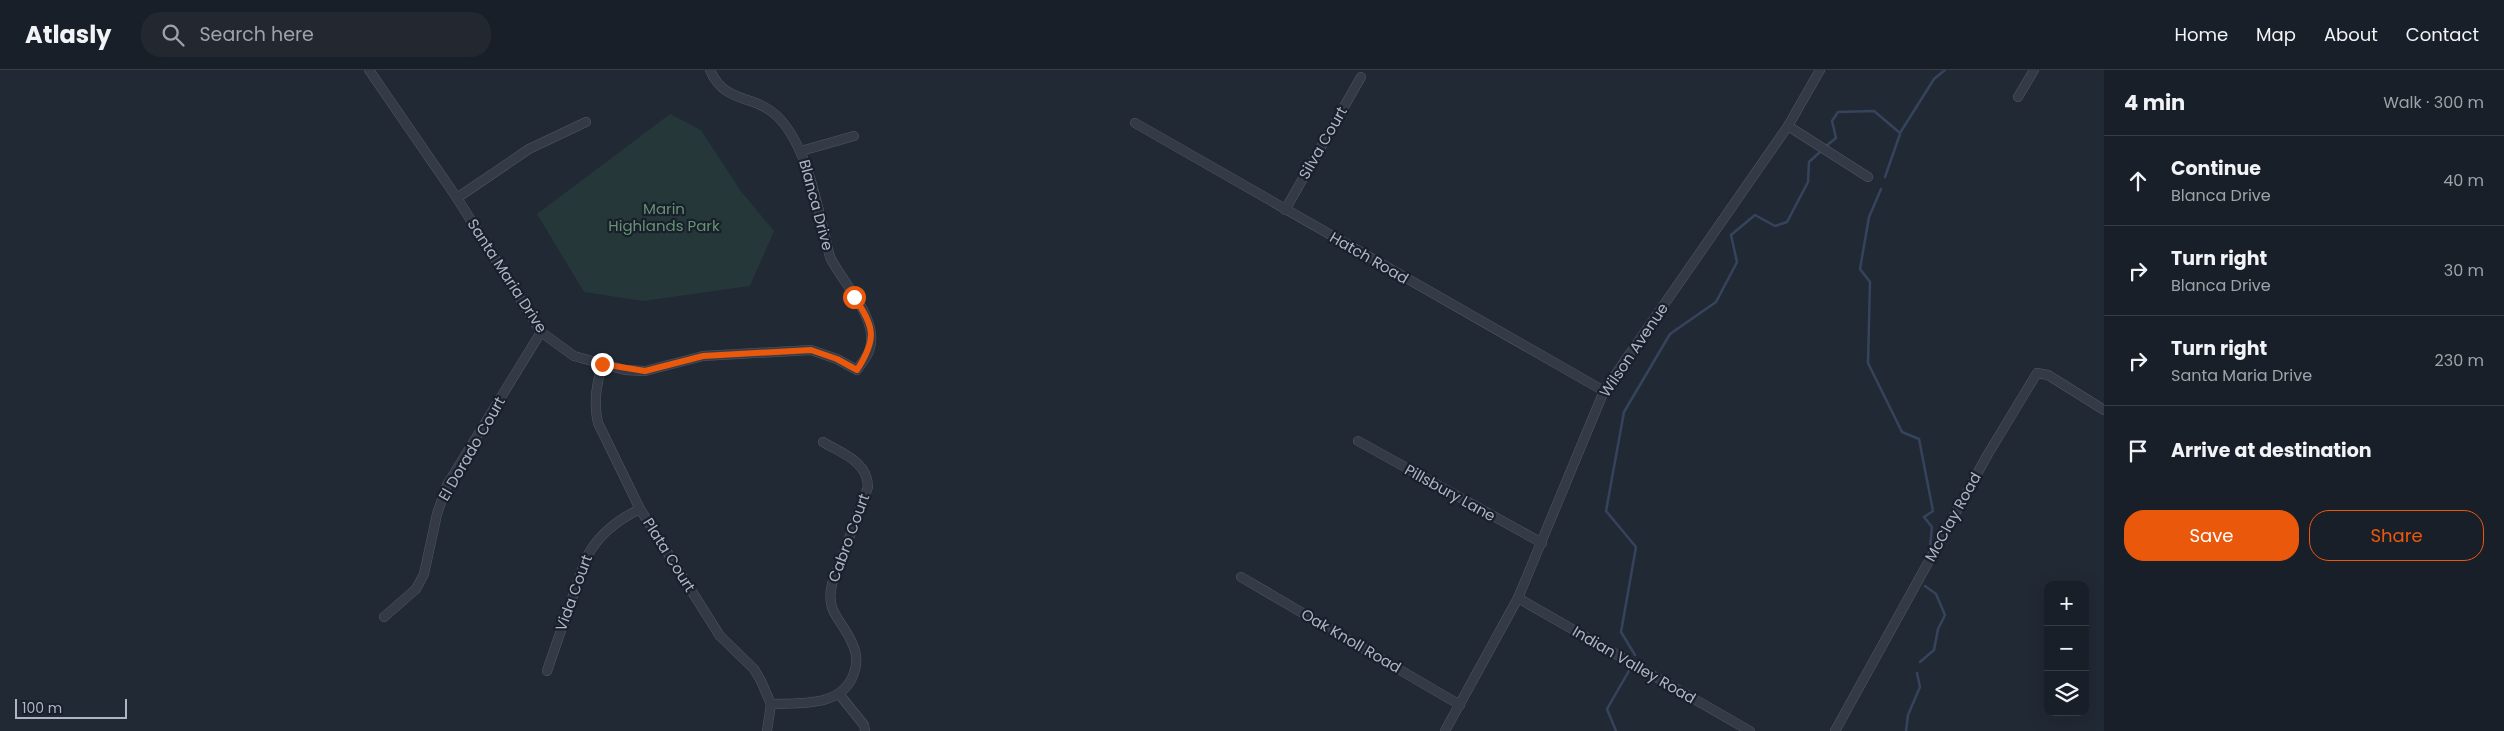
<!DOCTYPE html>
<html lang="en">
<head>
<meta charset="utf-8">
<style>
  :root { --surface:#191f28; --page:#222730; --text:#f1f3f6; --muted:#9fa2a8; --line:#373d45; --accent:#ea580c }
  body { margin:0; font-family:Poppins,sans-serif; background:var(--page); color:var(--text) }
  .controls { position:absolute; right:15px; bottom:15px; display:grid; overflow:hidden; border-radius:10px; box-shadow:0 5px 20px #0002 }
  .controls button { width:45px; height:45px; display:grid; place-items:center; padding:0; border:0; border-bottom:1px solid var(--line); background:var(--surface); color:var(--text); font:25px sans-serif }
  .scale { position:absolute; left:15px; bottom:12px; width:112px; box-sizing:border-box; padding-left:5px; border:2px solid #aeb5c3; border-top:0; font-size:14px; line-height:18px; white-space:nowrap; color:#aeb5c3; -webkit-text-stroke:4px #19202b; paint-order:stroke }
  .stop { position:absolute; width:15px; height:15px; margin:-11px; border:4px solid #ea580c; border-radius:50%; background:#fff }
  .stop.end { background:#ea580c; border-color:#fff; box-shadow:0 1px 5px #0008 }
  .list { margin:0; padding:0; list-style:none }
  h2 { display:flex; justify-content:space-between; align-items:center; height:65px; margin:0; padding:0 20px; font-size:21px }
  h2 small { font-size:16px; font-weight:400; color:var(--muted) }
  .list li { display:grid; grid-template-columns:32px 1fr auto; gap:15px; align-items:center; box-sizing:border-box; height:90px; padding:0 20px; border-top:1px solid var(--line) }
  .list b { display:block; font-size:19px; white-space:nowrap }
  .list p { margin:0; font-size:16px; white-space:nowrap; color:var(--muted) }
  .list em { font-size:16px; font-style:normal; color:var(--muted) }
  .actions { display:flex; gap:10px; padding:15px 20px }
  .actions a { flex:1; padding:11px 0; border:1px solid var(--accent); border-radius:20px; text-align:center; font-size:18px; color:var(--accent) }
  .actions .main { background:var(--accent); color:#fff }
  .icon { flex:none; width:28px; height:28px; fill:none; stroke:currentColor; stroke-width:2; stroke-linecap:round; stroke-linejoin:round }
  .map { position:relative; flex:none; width:2104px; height:661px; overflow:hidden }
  header { display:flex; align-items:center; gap:30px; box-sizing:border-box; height:70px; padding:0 25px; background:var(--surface); border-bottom:1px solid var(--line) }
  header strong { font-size:24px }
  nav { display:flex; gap:28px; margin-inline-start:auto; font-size:18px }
  .search { width:350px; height:45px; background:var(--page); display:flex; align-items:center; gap:12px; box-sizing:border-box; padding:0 18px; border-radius:20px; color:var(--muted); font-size:19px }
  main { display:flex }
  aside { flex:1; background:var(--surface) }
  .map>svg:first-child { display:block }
  .green { fill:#253739 }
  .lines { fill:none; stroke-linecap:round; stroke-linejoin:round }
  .stream { stroke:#35445c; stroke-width:2.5 }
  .street-casing { stroke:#515864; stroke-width:10 }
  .street { stroke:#343b46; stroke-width:9 }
  .route { stroke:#ea580c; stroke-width:6 }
  .labels { text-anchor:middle; stroke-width:4.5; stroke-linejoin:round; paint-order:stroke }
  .street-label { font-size:15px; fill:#aeb5c3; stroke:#19202b }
  .park-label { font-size:15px; fill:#679273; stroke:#19202b }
</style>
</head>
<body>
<header>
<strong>Atlasly</strong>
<div class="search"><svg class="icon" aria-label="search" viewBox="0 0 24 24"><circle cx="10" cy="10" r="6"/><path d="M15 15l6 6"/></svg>Search here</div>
<nav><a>Home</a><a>Map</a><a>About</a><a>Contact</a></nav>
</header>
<main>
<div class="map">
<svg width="2104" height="661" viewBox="0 0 2104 661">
  <rect width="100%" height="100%" fill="#212935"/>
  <!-- green -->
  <path class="green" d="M 670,44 L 701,60 L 740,120 L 774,161 L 750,216 L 643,231 L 584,222 L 537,144 Z"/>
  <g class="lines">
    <!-- stream -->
    <g class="stream">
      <path d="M 1825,77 L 1836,68 L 1832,51 L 1838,42 L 1874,41 L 1900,63 L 1934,9 L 1945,0"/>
      <path d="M 1885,107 L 1900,64"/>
      <path d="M 1881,119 L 1869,147 L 1860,199 L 1870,212 L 1868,293 L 1902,362 L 1919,369 L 1933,441 L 1924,447 L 1932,457 L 1930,477"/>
      <path d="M 1635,585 L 1621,562 L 1636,477 L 1606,441 L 1624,342 L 1670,264 L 1716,232 L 1737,192 L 1731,165 L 1755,145 L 1775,156 L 1787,152 L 1808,112 L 1809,92 L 1821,81"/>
      <path d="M 1920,592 L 1934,580 L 1938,559 L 1945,545 L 1936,524 L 1925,516"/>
      <path d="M 1616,661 L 1607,639 L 1630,599"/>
      <path d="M 1906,661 L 1908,645 L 1920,617 L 1917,603"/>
    </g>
    <defs>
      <g id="street">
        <path d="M 369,0 L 457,128 L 541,262 L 574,286 L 625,300 L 645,301 L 703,286 L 811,280 L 837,289 L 857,300 C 861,294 867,287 869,281 C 881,250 843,214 830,187 C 819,145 809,77 777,46 C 755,24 725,35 710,0"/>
        <path d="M 2018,27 L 2034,0"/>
        <path d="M 1135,53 L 1604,321"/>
        <path d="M 1788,56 L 1868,107"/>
        <path d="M 801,81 L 854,66"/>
        <path d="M 457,128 L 529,79 L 586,52"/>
        <path d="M 1285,140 L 1361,7"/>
        <path d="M 602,294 C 597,314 593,332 598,353 L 640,439 L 720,566 L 754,599 L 761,611 L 771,634 L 767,661"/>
        <path d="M 1358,371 L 1542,473"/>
        <path d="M 1241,507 L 1460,635"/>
        <path d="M 1518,528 L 1750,661"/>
        <path d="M 384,547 L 416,519 L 424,504 L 437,444 L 447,415 L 541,262"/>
        <path d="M 547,601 L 586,488 C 598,465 617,450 640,439"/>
        <path d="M 839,624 L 864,655 L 865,661"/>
        <path d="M 771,634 C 801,633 843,637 854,603 C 858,592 857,583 852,573 C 842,549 825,543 832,514 L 868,417 C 868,392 843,384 823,372"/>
        <path d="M 1445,661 L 1518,528 L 1604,321 L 1788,56 L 1820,0"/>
        <path d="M 1835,661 L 1988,384 L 2037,303 L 2048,305 L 2104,340"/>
      </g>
    </defs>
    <!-- street casing -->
    <use href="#street" class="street-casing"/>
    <!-- street -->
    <use href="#street" class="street"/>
  </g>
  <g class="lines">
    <!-- route -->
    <path class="route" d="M 602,294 L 645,301 L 703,286 L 811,280 L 837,289 L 857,300 C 877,269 875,257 854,227"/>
  </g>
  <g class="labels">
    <!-- street labels -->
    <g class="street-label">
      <text transform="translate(1323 73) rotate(-60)" y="5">Silva Court</text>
      <text transform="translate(816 135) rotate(75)" y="5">Blanca Drive</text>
      <text transform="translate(1369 188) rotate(30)" y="5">Hatch Road</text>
      <text transform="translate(507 206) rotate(57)" y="5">Santa Maria Drive</text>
      <text transform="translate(1634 280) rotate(-56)" y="5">Wilson Avenue</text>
      <text transform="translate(472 379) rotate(-60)" y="5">El Dorado Court</text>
      <text transform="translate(1450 423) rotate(29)" y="5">Pillsbury Lane</text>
      <text transform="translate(1953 447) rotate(-61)" y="5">McClay Road</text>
      <text transform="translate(849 468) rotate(-70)" y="5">Cabro Court</text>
      <text transform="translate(669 485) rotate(58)" y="5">Plata Court</text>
      <text transform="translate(574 523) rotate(-70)" y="5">Vida Court</text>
      <text transform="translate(1351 571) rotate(30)" y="5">Oak Knoll Road</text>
      <text transform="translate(1634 595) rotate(30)" y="5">Indian Valley Road</text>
    </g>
    <!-- park labels -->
    <g class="park-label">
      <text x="664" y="144">Marin<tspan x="664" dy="17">Highlands Park</tspan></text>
    </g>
  </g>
</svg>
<div class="controls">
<button>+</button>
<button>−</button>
<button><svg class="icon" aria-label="layers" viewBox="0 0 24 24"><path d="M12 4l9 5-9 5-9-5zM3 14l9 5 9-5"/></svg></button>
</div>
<div class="scale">100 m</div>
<div class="stop" style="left:854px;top:227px"></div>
<div class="stop end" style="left:602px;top:294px"></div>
</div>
<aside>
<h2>4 min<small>Walk · 300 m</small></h2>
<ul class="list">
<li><svg class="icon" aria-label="ahead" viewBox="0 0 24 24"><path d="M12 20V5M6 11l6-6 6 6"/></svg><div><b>Continue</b><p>Blanca Drive</p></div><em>40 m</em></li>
<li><svg class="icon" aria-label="right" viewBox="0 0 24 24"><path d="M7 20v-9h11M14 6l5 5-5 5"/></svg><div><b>Turn right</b><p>Blanca Drive</p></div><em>30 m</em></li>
<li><svg class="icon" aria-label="right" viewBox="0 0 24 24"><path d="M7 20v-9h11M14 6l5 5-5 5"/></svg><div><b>Turn right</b><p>Santa Maria Drive</p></div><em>230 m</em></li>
<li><svg class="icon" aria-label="arrive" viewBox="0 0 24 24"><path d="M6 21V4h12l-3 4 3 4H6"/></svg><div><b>Arrive at destination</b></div></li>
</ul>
<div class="actions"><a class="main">Save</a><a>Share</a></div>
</aside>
</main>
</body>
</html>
